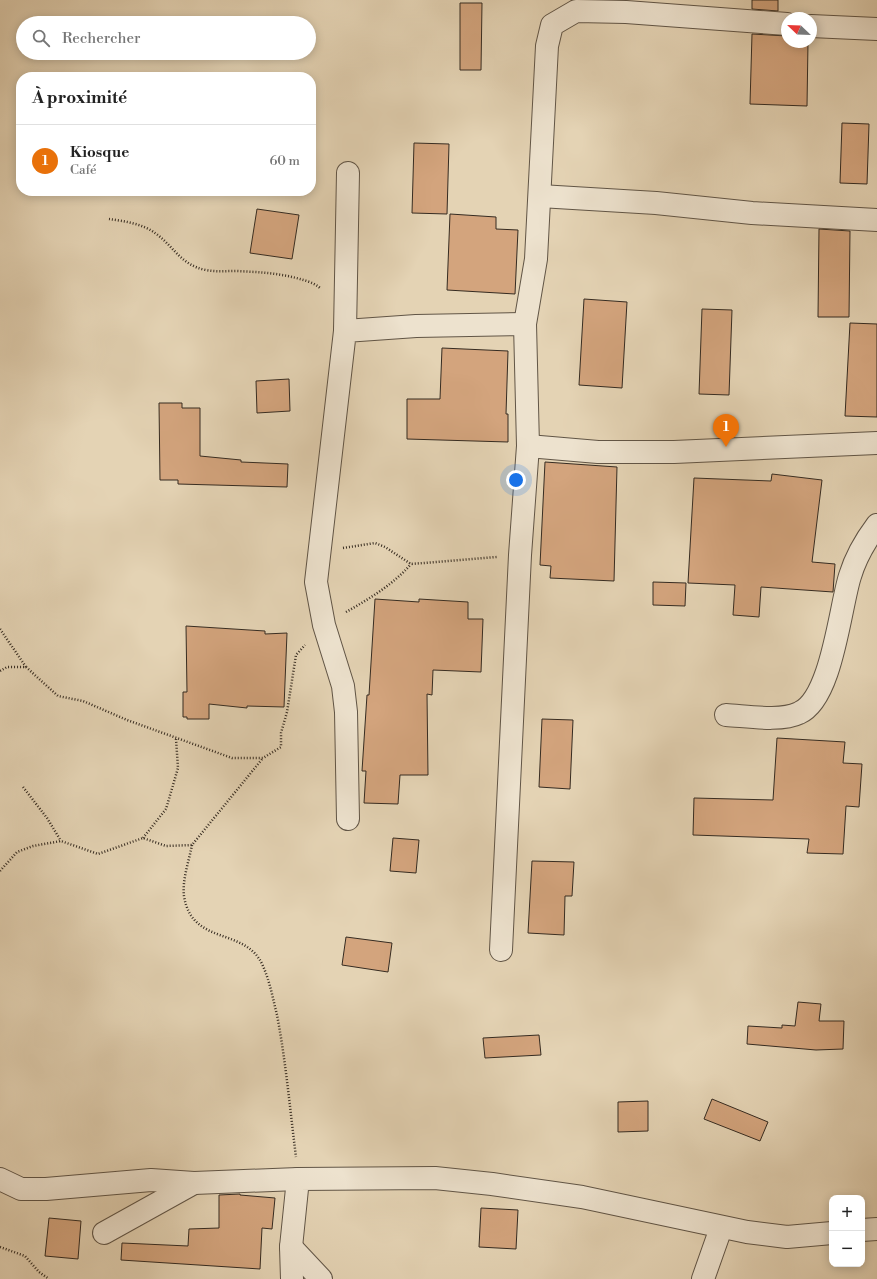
<!DOCTYPE html>
<html lang="fr">
<head>
<meta charset="utf-8">
<style>
  :root { --surface:#fff; --page:#f2f2f2; --text:#222; --muted:#767676; --line:#e0e0e0; --accent:#d93025 }
  body { margin:0; font-family:"Libre Bodoni",serif; background:var(--page); color:var(--text) }
  .controls { position:absolute; right:12px; bottom:12px; display:grid; overflow:hidden; border-radius:8px; box-shadow:0 2px 10px #0003 }
  .controls button { width:36px; height:36px; display:grid; place-items:center; padding:0; border:0; border-bottom:1px solid var(--line); background:var(--surface); color:var(--text); font:20px sans-serif }
  .compass { position:absolute; left:781px; top:12px; width:36px; height:36px; border-radius:50%; background:var(--surface); box-shadow:0 2px 10px #0003; rotate:293deg }
  .you { position:absolute; left:516px; top:480px; width:14px; height:14px; margin:-10px; border:3px solid #fff; border-radius:50%; background:#1a73e8; box-shadow:0 0 0 6px #1a73e833 }
  .badge { display:grid; place-items:center; width:26px; height:26px; border-radius:50%; background:var(--accent); color:#fff; font-size:13px; font-weight:700 }
  .pin { position:absolute; translate:-50% -33px; filter:drop-shadow(0 1px 2px #0008) }
  .pin::after { content:''; position:absolute; top:21px; width:14px; height:12px; background:inherit; clip-path:polygon(0 0,100% 0,50% 100%) }
  .list { margin:0; padding:0; list-style:none }
  h2 { display:flex; justify-content:space-between; align-items:center; height:52px; margin:0; padding:0 16px; font-size:17px }
  h2 small { font-size:13px; font-weight:400; color:var(--muted) }
  .list li { display:grid; grid-template-columns:26px 1fr auto; gap:12px; align-items:center; box-sizing:border-box; height:72px; padding:0 16px; border-top:1px solid var(--line) }
  .list b { display:block; font-size:15px; white-space:nowrap }
  .list p { margin:0; font-size:13px; white-space:nowrap; color:var(--muted) }
  .list em { font-size:13px; font-style:normal; color:var(--muted) }
  .icon { flex:none; width:22px; height:22px; fill:none; stroke:currentColor; stroke-width:2; stroke-linecap:round; stroke-linejoin:round }
  .map { position:relative; flex:none; width:877px; height:1279px; overflow:hidden }
  .search { position:absolute; background:var(--surface); box-shadow:0 2px 10px #0003; left:16px; top:16px; width:300px; height:44px; display:flex; align-items:center; gap:10px; box-sizing:border-box; padding:0 14px; border-radius:22px; color:var(--muted); font-size:15px }
  .panel { position:absolute; background:var(--surface); box-shadow:0 2px 10px #0003; left:16px; top:72px; width:300px; height:124px; border-radius:16px }
  .map>svg:first-child { display:block }
  .building { fill:#d3a47d; stroke:#352b21 }
  .lines { fill:none; stroke-linecap:round; stroke-linejoin:round }
  .minor-casing { stroke:#615546; stroke-width:24 }
  .path { stroke:#352b21; stroke-width:2.5; stroke-dasharray:1 2; stroke-linecap:butt }
  .minor { stroke:#ede2ce; stroke-width:22 }
</style>
</head>
<body>
<div class="map">
<svg width="877" height="1279" viewBox="0 0 877 1279">
  <rect width="100%" height="100%" fill="#e4d3b4"/>
  <filter id="stains"><feTurbulence type="fractalNoise" baseFrequency=".005" numOctaves="4"/><feColorMatrix values="0 0 0 0 .2 0 0 0 0 .09 0 0 0 0 .02 0 0 0 .5 -.17"/></filter>
  <radialGradient id="worn" r=".72"><stop offset=".6" stop-color="#630" stop-opacity="0"/><stop offset="1" stop-color="#630" stop-opacity=".3"/></radialGradient>
  <!-- building -->
  <g class="building">
    <path d="M 752,0 L 778,0 L 778,11 L 752,9 Z"/>
    <path d="M 460,3 L 482,3 L 481,70 L 460,70 Z"/>
    <path d="M 752,34 L 787,36 L 787,42 L 808,42 L 807,106 L 750,104 Z"/>
    <path d="M 842,123 L 869,124 L 867,184 L 840,183 Z"/>
    <path d="M 414,143 L 449,144 L 447,214 L 412,213 Z"/>
    <path d="M 257,209 L 299,215 L 292,259 L 250,253 Z"/>
    <path d="M 450,214 L 496,217 L 496,229 L 518,230 L 515,294 L 447,290 Z"/>
    <path d="M 819,229 L 850,231 L 849,317 L 818,317 Z"/>
    <path d="M 584,299 L 627,302 L 622,388 L 579,385 Z"/>
    <path d="M 702,309 L 732,310 L 729,395 L 699,394 Z"/>
    <path d="M 850,323 L 877,324 L 877,417 L 845,416 Z"/>
    <path d="M 442,348 L 508,351 L 506,414 L 508,414 L 508,442 L 407,439 L 407,399 L 440,399 Z"/>
    <path d="M 289,379 L 290,411 L 257,413 L 256,381 Z"/>
    <path d="M 159,403 L 182,403 L 182,408 L 200,408 L 200,456 L 241,460 L 241,462 L 288,464 L 287,487 L 178,484 L 178,480 L 160,480 Z"/>
    <path d="M 545,462 L 617,467 L 614,581 L 550,578 L 551,566 L 540,565 Z"/>
    <path d="M 772,474 L 822,480 L 812,562 L 835,564 L 833,592 L 761,587 L 759,617 L 733,615 L 735,585 L 688,583 L 694,478 L 771,481 Z"/>
    <path d="M 653,582 L 686,583 L 685,606 L 653,605 Z"/>
    <path d="M 375,599 L 419,602 L 419,599 L 468,602 L 468,619 L 483,619 L 481,672 L 433,670 L 432,695 L 427,694 L 428,775 L 400,775 L 398,804 L 364,803 L 366,771 L 362,771 L 367,695 L 369,695 Z"/>
    <path d="M 186,626 L 265,631 L 265,634 L 287,633 L 284,707 L 247,706 L 247,708 L 209,704 L 209,719 L 187,719 L 187,717 L 183,717 L 183,692 L 187,692 Z"/>
    <path d="M 542,719 L 573,720 L 570,789 L 539,787 Z"/>
    <path d="M 777,738 L 845,742 L 843,763 L 862,764 L 859,807 L 846,806 L 843,854 L 807,853 L 809,839 L 693,835 L 694,798 L 773,800 Z"/>
    <path d="M 393,838 L 419,840 L 416,873 L 390,871 Z"/>
    <path d="M 532,861 L 574,862 L 572,896 L 565,896 L 564,935 L 528,933 Z"/>
    <path d="M 346,937 L 392,943 L 388,972 L 342,965 Z"/>
    <path d="M 798,1002 L 821,1004 L 819,1021 L 844,1021 L 843,1049 L 816,1050 L 747,1044 L 748,1026 L 782,1028 L 782,1025 L 795,1026 Z"/>
    <path d="M 539,1035 L 541,1055 L 485,1058 L 483,1038 Z"/>
    <path d="M 712,1099 L 768,1122 L 760,1141 L 704,1119 Z"/>
    <path d="M 648,1101 L 648,1131 L 618,1132 L 618,1102 Z"/>
    <path d="M 240,1194 L 240,1195 L 275,1198 L 272,1229 L 262,1228 L 260,1269 L 121,1260 L 122,1243 L 188,1246 L 189,1229 L 219,1228 L 219,1195 Z"/>
    <path d="M 481,1208 L 518,1210 L 516,1249 L 479,1247 Z"/>
    <path d="M 49,1218 L 81,1221 L 78,1259 L 45,1256 Z"/>
  </g>
  <g class="lines">
    <defs>
      <g id="minor">
        <path d="M 811,26 L 877,29"/>
        <path d="M 540,196 L 656,203 L 752,213 L 877,220"/>
        <path d="M 525,324 L 536,259 L 547,46 L 552,25 L 576,11 L 626,12 L 787,24"/>
        <path d="M 345,331 L 348,173"/>
        <path d="M 528,446 L 598,452 L 674,452 L 877,443"/>
        <path d="M 726,715 C 746,716 781,722 799,713 C 832,699 840,607 850,576 C 856,556 865,541 877,525"/>
        <path d="M 348,819 L 346,712 L 343,686 L 324,625 L 316,582 L 345,331 L 416,326 L 525,324 L 528,446 L 520,555 L 501,950"/>
        <path d="M 0,1179 L 21,1189 L 46,1189 L 151,1180 L 194,1183 L 298,1179"/>
        <path d="M 862,1230 L 877,1229"/>
        <path d="M 104,1233 L 194,1183"/>
        <path d="M 291,1247 L 321,1279"/>
        <path d="M 292,1279 L 291,1247 L 298,1179 L 435,1178 L 492,1184 L 582,1197 L 747,1232 L 787,1237 L 832,1233"/>
        <path d="M 703,1279 L 721,1228"/>
      </g>
    </defs>
    <!-- minor casing -->
    <use href="#minor" class="minor-casing"/>
    <!-- path -->
    <g class="path">
      <path d="M 109,219 C 124,221 143,224 155,233 C 174,246 180,265 206,270 C 216,272 226,271 236,271 C 258,272 279,273 300,279 C 307,281 315,283 321,289"/>
      <path d="M 343,548 L 375,543 L 385,547 L 411,564 L 497,557"/>
      <path d="M 346,612 C 369,599 394,584 411,564"/>
      <path d="M 0,629 L 26,667 L 7,667 L 0,671"/>
      <path d="M 26,667 L 58,696 L 83,701 L 127,720 L 232,758 L 263,758 L 281,747 L 281,733 L 287,712 L 296,655 L 305,645"/>
      <path d="M 23,787 L 47,818 L 61,841"/>
      <path d="M 143,838 L 166,809 L 178,768 L 176,739"/>
      <path d="M 192,845 C 189,861 182,880 184,896 C 192,947 246,926 263,966 C 270,982 273,999 277,1015 C 286,1062 290,1110 296,1157"/>
      <path d="M 0,871 L 17,852 L 33,846 L 61,841 L 98,854 L 143,838 L 166,846 L 192,845 L 263,758"/>
      <path d="M 0,1247 L 25,1256 L 39,1272 L 49,1279"/>
    </g>
    <!-- minor -->
    <use href="#minor" class="minor"/>
  </g>
  <rect width="100%" height="100%" filter="url(#stains)"/>
  <rect width="100%" height="100%" fill="url(#worn)"/>
</svg>
<div class="controls">
<button>+</button>
<button>−</button>
</div>
<svg class="compass" viewBox="-18 -18 36 36"><path d="M0-13l5 13h-10z" fill="#e53935"/><path d="M0 13l5-13h-10z" fill="#767676"/></svg>
<div class="you"></div>
<div class="pin badge" style="left:726px;top:447px;background:#e8710a">1</div>
<div class="search"><svg class="icon" aria-label="search" viewBox="0 0 24 24"><circle cx="10" cy="10" r="6"/><path d="M15 15l6 6"/></svg>Rechercher</div>
<section class="panel">
<h2>À proximité<small></small></h2>
<ul class="list">
<li><span class="badge" style="background:#e8710a">1</span><div><b>Kiosque</b><p>Café</p></div><em>60 m</em></li>
</ul>
</section>
</div>
</body>
</html>
